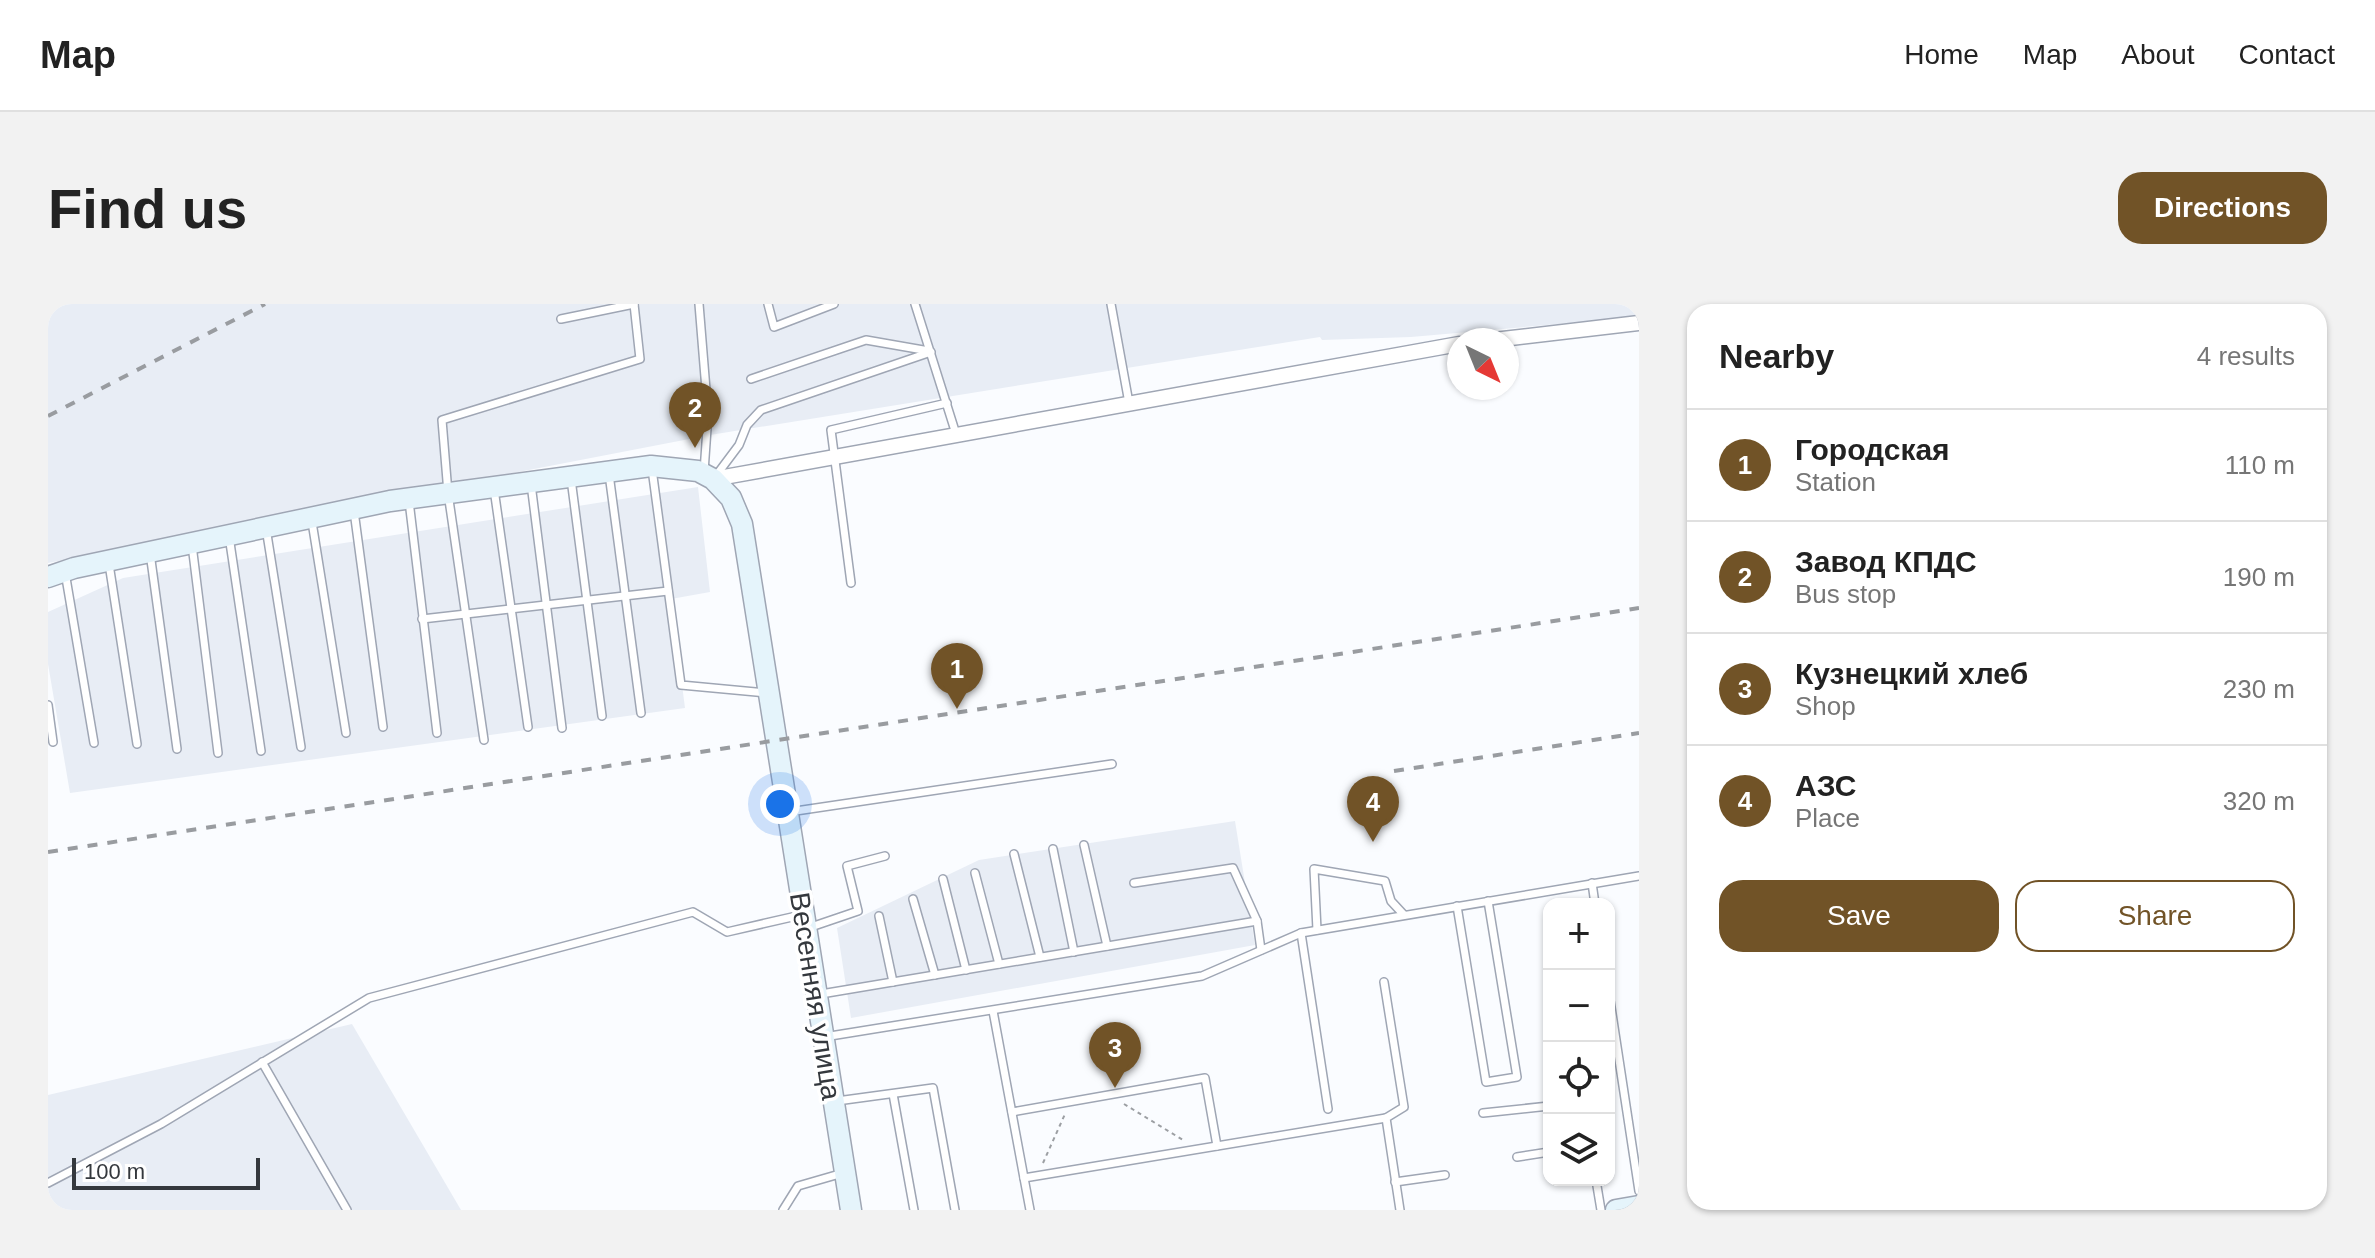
<!DOCTYPE html>
<html lang="en">
<head>
<meta charset="utf-8">
<style>
  :root { --surface:#fff; --page:#f2f2f2; --text:#222; --muted:#767676; --line:#e0e0e0; --accent:#715327 }
  body { margin:0; font-family:Arial,sans-serif; background:var(--page); color:var(--text) }
  .controls { position:absolute; right:24px; bottom:24px; display:grid; overflow:hidden; border-radius:16px; box-shadow:0 2px 6px #0004 }
  .controls button { width:72px; height:72px; display:grid; place-items:center; padding:0; border:0; border-bottom:2px solid var(--line); background:var(--surface); color:var(--text); font:40px sans-serif }
  .compass { position:absolute; left:1399px; top:24px; width:72px; height:72px; border-radius:50%; background:var(--surface); box-shadow:0 2px 6px #0004; rotate:137deg }
  .scale { position:absolute; left:24px; bottom:20px; width:188px; box-sizing:border-box; padding-left:8px; border:4px solid #34383d; border-top:0; font-size:22px; line-height:28px; white-space:nowrap; color:#34383d; -webkit-text-stroke:6px #fff; paint-order:stroke }
  .you { position:absolute; left:732px; top:500px; width:28px; height:28px; margin:-20px; border:6px solid #fff; border-radius:50%; background:#1a73e8; box-shadow:0 0 0 12px #1a73e833 }
  .badge { display:grid; place-items:center; width:52px; height:52px; border-radius:50%; background:var(--accent); color:#fff; font-size:26px; font-weight:700 }
  .pin { position:absolute; translate:-50% -66px; filter:drop-shadow(0 2px 4px #0008) }
  .pin::after { content:''; position:absolute; top:42px; width:28px; height:24px; background:inherit; clip-path:polygon(0 0,100% 0,50% 100%) }
  .list { margin:0; padding:0; list-style:none }
  h2 { display:flex; justify-content:space-between; align-items:center; height:104px; margin:0; padding:0 32px; font-size:34px }
  h2 small { font-size:26px; font-weight:400; color:var(--muted) }
  .list li { display:grid; grid-template-columns:52px 1fr auto; gap:24px; align-items:center; box-sizing:border-box; height:112px; padding:0 32px; border-top:2px solid var(--line) }
  .list b { display:block; font-size:30px; white-space:nowrap }
  .list p { margin:0; font-size:26px; white-space:nowrap; color:var(--muted) }
  .list em { font-size:26px; font-style:normal; color:var(--muted) }
  .actions { display:flex; gap:16px; padding:24px 32px }
  .actions a { flex:1; padding:18px 0; border:2px solid var(--accent); border-radius:24px; text-align:center; font-size:28px; color:var(--accent) }
  .actions .main { background:var(--accent); color:#fff }
  .icon { flex:none; width:44px; height:44px; fill:none; stroke:currentColor; stroke-width:2; stroke-linecap:round; stroke-linejoin:round }
  .map { position:relative; flex:none; width:1591px; height:906px; overflow:hidden; border-radius:24px }
  header { display:flex; align-items:center; gap:48px; box-sizing:border-box; height:112px; padding:0 40px; background:var(--surface); border-bottom:2px solid var(--line) }
  header strong { font-size:38px }
  nav { display:flex; gap:44px; margin-inline-start:auto; font-size:28px }
  .intro { display:flex; align-items:center; justify-content:space-between; box-sizing:border-box; height:192px; padding:0 48px }
  h1 { margin:0; font-size:56px }
  .button { padding:20px 36px; border-radius:24px; background:var(--accent); color:#fff; font-size:28px; font-weight:700 }
  main { display:flex; gap:48px; padding:0 48px }
  aside { flex:1; background:var(--surface); border-radius:24px; box-shadow:0 2px 6px #0004 }
  .map>svg:first-child { display:block }
  .built { fill:#e8edf5 }
  .lines { fill:none; stroke-linecap:round; stroke-linejoin:round }
  .lane-casing { stroke:#9fa6b4; stroke-width:10 }
  .street-casing { stroke:#9fa6b4; stroke-width:17 }
  .secondary-casing { stroke:#9fa6b4; stroke-width:23 }
  .path { stroke:#9c9fa3; stroke-width:2; stroke-dasharray:4 4; stroke-linecap:butt }
  .lane { stroke:#fff; stroke-width:7 }
  .street { stroke:#fff; stroke-width:14 }
  .secondary { stroke:#e5f4fb; stroke-width:20 }
  .rail { stroke:#999ca0; stroke-width:4; stroke-dasharray:10 10; stroke-linecap:butt }
  .labels { text-anchor:middle; stroke-width:7; stroke-linejoin:round; paint-order:stroke }
  .street-label { font-size:28px; fill:#34383d; stroke:#fff }
</style>
</head>
<body>
<header>
<strong>Map</strong>
<nav><a>Home</a><a>Map</a><a>About</a><a>Contact</a></nav>
</header>
<div class="intro"><h1>Find us</h1><a class="button">Directions</a></div>
<main>
<div class="map">
<svg width="1591" height="906" viewBox="0 0 1591 906">
  <rect width="100%" height="100%" fill="#fafcff"/>
  <!-- built -->
  <g class="built">
    <path d="M 0,0 L 1591,0 L 1591,13 L 1363,33 L 1274,36 L 1272,33 L 662,131 L 0,259 Z"/>
    <path d="M 650,183 L 662,288 L 623,295 L 637,404 L 22,489 L 0,360 L 0,308 L 75,274 Z"/>
    <path d="M 1187,517 L 1207,641 L 803,714 L 789,624 L 931,556 Z"/>
    <path d="M 304,720 L 413,906 L 0,906 L 0,791 Z"/>
  </g>
  <g class="lines">
    <defs>
      <g id="lane">
        <path d="M 651,0 L 660,110 L 656,168"/>
        <path d="M 720,0 L 726,23 L 786,0"/>
        <path d="M 867,0 L 908,130"/>
        <path d="M 1063,0 L 1081,99"/>
        <path d="M 513,15 L 586,0"/>
        <path d="M 703,75 L 818,36 L 881,47"/>
        <path d="M 604,165 L 633,381 L 718,389"/>
        <path d="M 561,170 L 593,409"/>
        <path d="M 667,173 L 691,141 L 699,121 L 713,106 L 883,48"/>
        <path d="M 523,175 L 554,412"/>
        <path d="M 483,180 L 514,424"/>
        <path d="M 446,185 L 480,423"/>
        <path d="M 361,197 L 389,429"/>
        <path d="M 306,207 L 335,423"/>
        <path d="M 264,218 L 298,429"/>
        <path d="M 218,224 L 253,443"/>
        <path d="M 181,232 L 213,447"/>
        <path d="M 144,241 L 170,449"/>
        <path d="M 102,249 L 129,445"/>
        <path d="M 61,260 L 89,440"/>
        <path d="M 17,268 L 46,439"/>
        <path d="M 803,279 L 783,126 L 899,99"/>
        <path d="M 374,315 L 620,287"/>
        <path d="M 0,401 L 5,438"/>
        <path d="M 436,436 L 400,189 L 394,116 L 592,55 L 586,0"/>
        <path d="M 741,508 L 1064,460"/>
        <path d="M 1036,541 L 1059,642"/>
        <path d="M 1005,545 L 1026,648"/>
        <path d="M 966,550 L 992,653"/>
        <path d="M 927,569 L 951,660"/>
        <path d="M 895,575 L 918,666"/>
        <path d="M 1086,579 L 1185,564 L 1209,617 L 1213,646"/>
        <path d="M 1544,579 L 1547,600"/>
        <path d="M 865,595 L 887,671"/>
        <path d="M 1409,602 L 1438,778 L 1469,773 L 1440,597"/>
        <path d="M 831,612 L 845,678"/>
        <path d="M 760,624 L 810,607 L 799,562 L 837,552"/>
        <path d="M 1269,626 L 1266,565 L 1337,577 L 1343,597 L 1356,611"/>
        <path d="M 1253,629 L 1280,805"/>
        <path d="M 1336,678 L 1356,803 L 1338,814 L 1352,906"/>
        <path d="M 773,690 L 1209,617"/>
        <path d="M 1561,690 L 1591,887"/>
        <path d="M 945,707 L 976,874"/>
        <path d="M 776,733 L 1154,672 L 1253,629 L 1591,572"/>
        <path d="M 214,758 L 299,906"/>
        <path d="M 845,790 L 866,906"/>
        <path d="M 789,797 L 885,784 L 907,906"/>
        <path d="M 964,808 L 1157,774 L 1169,842"/>
        <path d="M 1435,809 L 1501,802"/>
        <path d="M 1469,853 L 1501,848"/>
        <path d="M 1548,876 L 1553,906"/>
        <path d="M 1347,878 L 1397,871"/>
        <path d="M 0,879 L 113,820 L 321,694 L 645,608 L 679,628 L 753,611"/>
        <path d="M 735,906 L 750,882 L 795,869"/>
        <path d="M 982,906 L 976,874 L 1338,814"/>
      </g>
      <g id="street">
        <path d="M 1446,36 L 1591,19"/>
        <path d="M 665,175 L 1411,40"/>
      </g>
      <g id="secondary">
        <path d="M 0,273 L 26,264 L 342,197 L 603,162 L 650,167 L 665,175 L 683,194 L 694,220 L 803,906"/>
        <path d="M 1568,906 L 1591,902"/>
      </g>
    </defs>
    <!-- lane casing -->
    <use href="#lane" class="lane-casing"/>
    <!-- street casing -->
    <use href="#street" class="street-casing"/>
    <!-- secondary casing -->
    <use href="#secondary" class="secondary-casing"/>
    <!-- path -->
    <g class="path">
      <path d="M 1076,800 L 1135,836"/>
      <path d="M 995,859 L 1017,810"/>
    </g>
    <!-- lane -->
    <use href="#lane" class="lane"/>
    <!-- street -->
    <use href="#street" class="street"/>
    <!-- secondary -->
    <use href="#secondary" class="secondary"/>
    <!-- rail -->
    <g class="rail">
      <path d="M 0,112 L 217,0"/>
      <path d="M 1346,467 L 1591,429"/>
      <path d="M 0,548 L 1591,304"/>
    </g>
  </g>
  <g class="labels">
    <!-- street labels -->
    <g class="street-label">
      <text transform="translate(768 692) rotate(81)" y="10">Весенняя улица</text>
    </g>
  </g>
</svg>
<div class="controls">
<button>+</button>
<button>−</button>
<button><svg class="icon" aria-label="locate" viewBox="0 0 24 24"><circle cx="12" cy="12" r="6"/><path d="M12 2v4M12 18v4M2 12h4M18 12h4"/></svg></button>
<button><svg class="icon" aria-label="layers" viewBox="0 0 24 24"><path d="M12 4l9 5-9 5-9-5zM3 14l9 5 9-5"/></svg></button>
</div>
<svg class="compass" viewBox="-18 -18 36 36"><path d="M0-13l5 13h-10z" fill="#e53935"/><path d="M0 13l5-13h-10z" fill="#767676"/></svg>
<div class="scale">100 m</div>
<div class="you"></div>
<div class="pin badge" style="left:909px;top:405px">1</div>
<div class="pin badge" style="left:647px;top:144px">2</div>
<div class="pin badge" style="left:1067px;top:784px">3</div>
<div class="pin badge" style="left:1325px;top:538px">4</div>
</div>
<aside>
<h2>Nearby<small>4 results</small></h2>
<ul class="list">
<li><span class="badge">1</span><div><b>Городская</b><p>Station</p></div><em>110 m</em></li>
<li><span class="badge">2</span><div><b>Завод КПДС</b><p>Bus stop</p></div><em>190 m</em></li>
<li><span class="badge">3</span><div><b>Кузнецкий хлеб</b><p>Shop</p></div><em>230 m</em></li>
<li><span class="badge">4</span><div><b>АЗС</b><p>Place</p></div><em>320 m</em></li>
</ul>
<div class="actions"><a class="main">Save</a><a>Share</a></div>
</aside>
</main>
</body>
</html>
